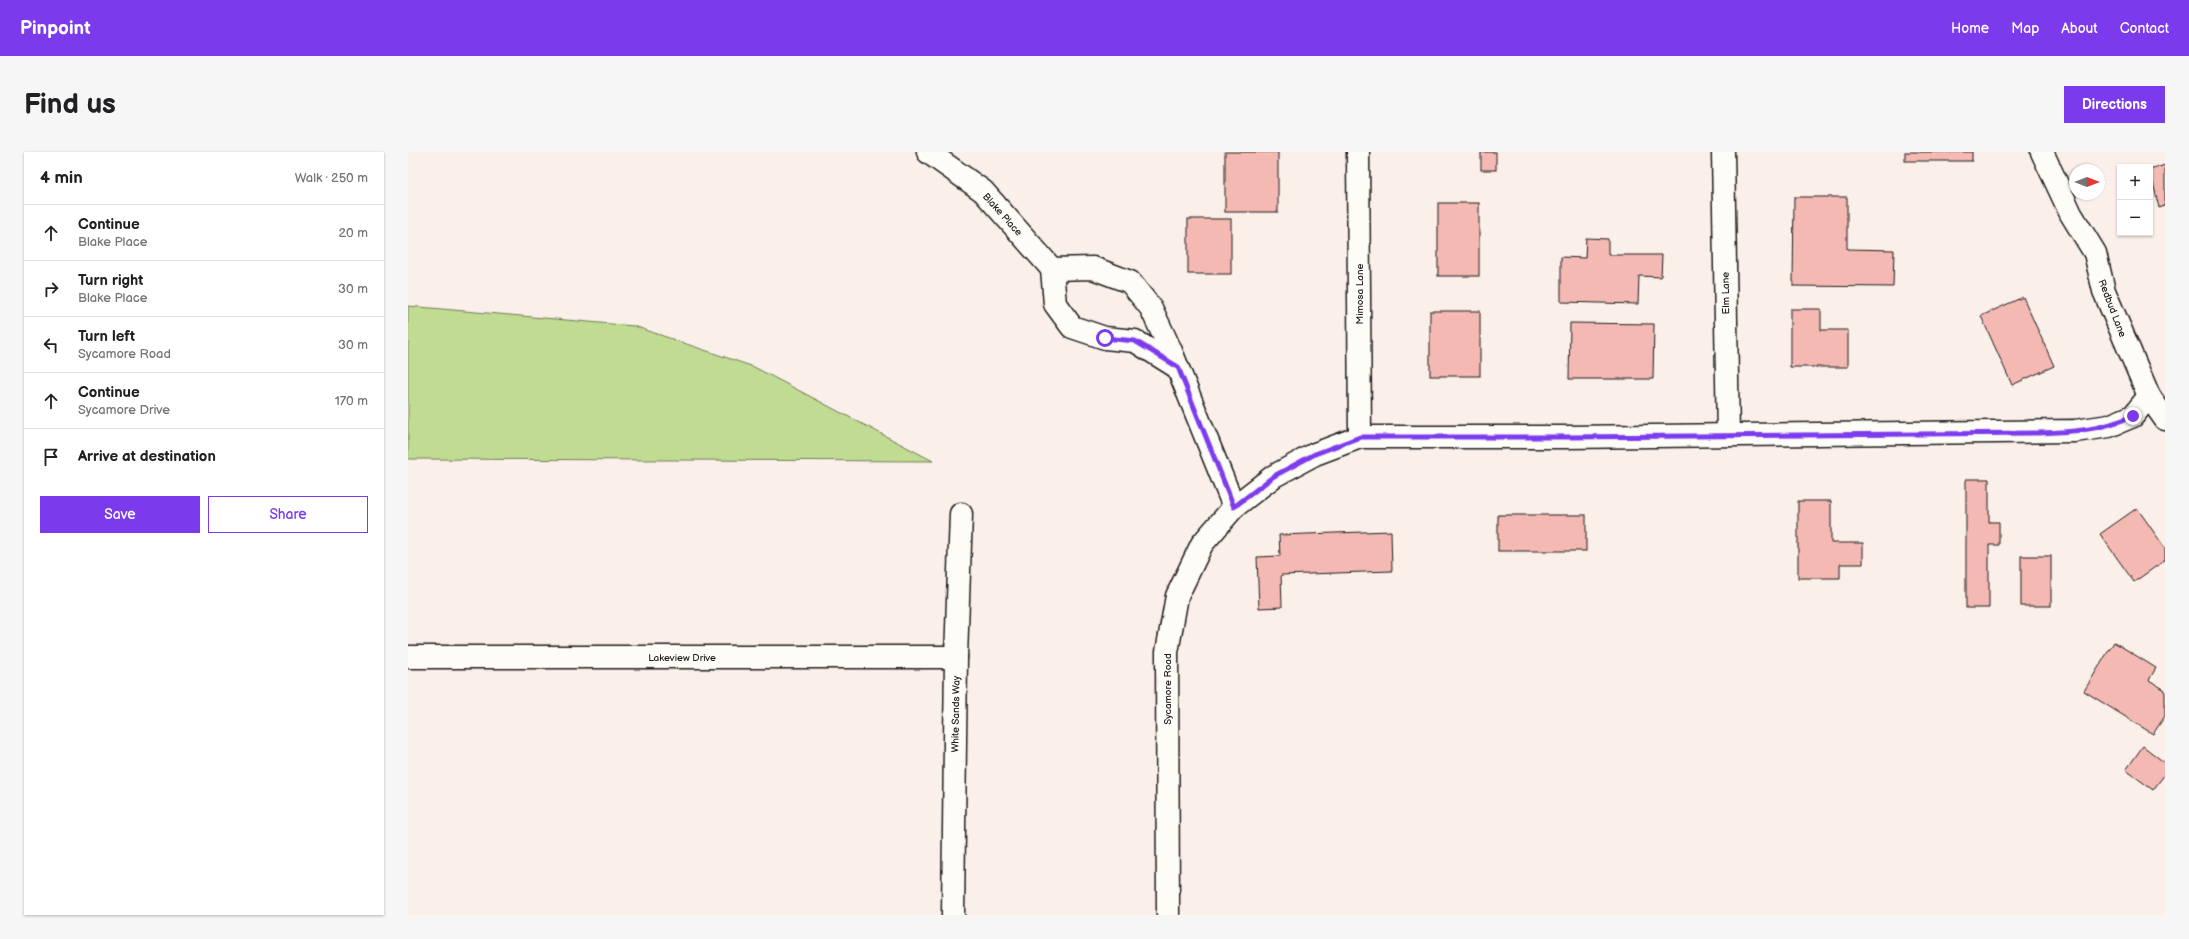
<!DOCTYPE html>
<html lang="en">
<head>
<meta charset="utf-8">
<style>
  :root { --surface:#fff; --page:#f6f6f6; --text:#202124; --muted:#757577; --line:#e0e0e0; --accent:#7c3aed }
  body { margin:0; font-family:"Balsamiq Sans",sans-serif; background:var(--page); color:var(--text) }
  .controls { position:absolute; right:12px; top:12px; display:grid; overflow:hidden; border-radius:0px; box-shadow:0 1px 3px #0004 }
  .controls button { width:36px; height:36px; display:grid; place-items:center; padding:0; border:0; border-bottom:1px solid var(--line); background:var(--surface); color:var(--text); font:20px sans-serif }
  .compass { position:absolute; left:1661px; top:12px; width:36px; height:36px; border-radius:50%; background:var(--surface); box-shadow:0 1px 3px #0004; rotate:90deg }
  .stop { position:absolute; width:12px; height:12px; margin:-9px; border:3px solid #7c3aed; border-radius:50%; background:#fff }
  .stop.end { background:#7c3aed; border-color:#fff; box-shadow:0 1px 4px #0008 }
  .list { margin:0; padding:0; list-style:none }
  h2 { display:flex; justify-content:space-between; align-items:center; height:52px; margin:0; padding:0 16px; font-size:17px }
  h2 small { font-size:13px; font-weight:400; color:var(--muted) }
  .list li { display:grid; grid-template-columns:26px 1fr auto; gap:12px; align-items:center; box-sizing:border-box; height:56px; padding:0 16px; border-top:1px solid var(--line) }
  .list b { display:block; font-size:15px; white-space:nowrap }
  .list p { margin:0; font-size:13px; white-space:nowrap; color:var(--muted) }
  .list em { font-size:13px; font-style:normal; color:var(--muted) }
  .actions { display:flex; gap:8px; padding:12px 16px }
  .actions a { flex:1; padding:9px 0; border:1px solid var(--accent); border-radius:0px; text-align:center; font-size:14px; color:var(--accent) }
  .actions .main { background:var(--accent); color:#fff }
  .icon { flex:none; width:22px; height:22px; fill:none; stroke:currentColor; stroke-width:2; stroke-linecap:round; stroke-linejoin:round }
  .map { position:relative; flex:none; width:1757px; height:763px; overflow:hidden; border-radius:0px }
  header { display:flex; align-items:center; gap:24px; box-sizing:border-box; height:56px; padding:0 20px; background:var(--accent); color:#fff }
  header strong { font-size:19px }
  nav { display:flex; gap:22px; margin-inline-start:auto; font-size:14px }
  .intro { display:flex; align-items:center; justify-content:space-between; box-sizing:border-box; height:96px; padding:0 24px }
  h1 { margin:0; font-size:28px }
  .button { padding:10px 18px; border-radius:0px; background:var(--accent); color:#fff; font-size:14px; font-weight:700 }
  main { display:flex; gap:24px; padding:0 24px }
  aside { flex:1; background:var(--surface); border-radius:0px; box-shadow:0 1px 3px #0004 }
  .map>svg:first-child { display:block }
  .green { fill:#c0db92; stroke:#6e7c57 }
  .building { fill:#f5b9b3; stroke:#1c1c1c }
  .lines { fill:none; stroke-linecap:round; stroke-linejoin:round }
  .minor-casing { stroke:#1c1c1c; stroke-width:25 }
  .minor { stroke:#fdfcf7; stroke-width:22 }
  .route { stroke:#7c3aed; stroke-width:5 }
  .labels { text-anchor:middle; stroke-width:3; stroke-linejoin:round; paint-order:stroke }
  .street-label { font-size:10px; fill:#1c1c1c; stroke:#fdfcf7 }
</style>
</head>
<body>
<header>
<strong>Pinpoint</strong>
<nav><a>Home</a><a>Map</a><a>About</a><a>Contact</a></nav>
</header>
<div class="intro"><h1>Find us</h1><a class="button">Directions</a></div>
<main>
<aside>
<h2>4 min<small>Walk · 250 m</small></h2>
<ul class="list">
<li><svg class="icon" aria-label="ahead" viewBox="0 0 24 24"><path d="M12 20V5M6 11l6-6 6 6"/></svg><div><b>Continue</b><p>Blake Place</p></div><em>20 m</em></li>
<li><svg class="icon" aria-label="right" viewBox="0 0 24 24"><path d="M7 20v-9h11M14 6l5 5-5 5"/></svg><div><b>Turn right</b><p>Blake Place</p></div><em>30 m</em></li>
<li><svg class="icon" aria-label="left" viewBox="0 0 24 24"><path d="M17 20v-9H6M10 6l-5 5 5 5"/></svg><div><b>Turn left</b><p>Sycamore Road</p></div><em>30 m</em></li>
<li><svg class="icon" aria-label="ahead" viewBox="0 0 24 24"><path d="M12 20V5M6 11l6-6 6 6"/></svg><div><b>Continue</b><p>Sycamore Drive</p></div><em>170 m</em></li>
<li><svg class="icon" aria-label="arrive" viewBox="0 0 24 24"><path d="M6 21V4h12l-3 4 3 4H6"/></svg><div><b>Arrive at destination</b></div></li>
</ul>
<div class="actions"><a class="main">Save</a><a>Share</a></div>
</aside>
<div class="map">
<svg width="1757" height="763" viewBox="0 0 1757 763">
  <rect width="100%" height="100%" fill="#fbefe9"/>
  <filter id="ink" filterUnits="userSpaceOnUse"><feTurbulence type="fractalNoise" baseFrequency=".025" numOctaves="2"/><feDisplacementMap in="SourceGraphic" scale="8" xChannelSelector="R" yChannelSelector="G"/><feConvolveMatrix kernelMatrix="1 2 1 2 8 2 1 2 1" color-interpolation-filters="sRGB"/></filter>
  <g filter="url(#ink)">
    <!-- green -->
    <path class="green" d="M 0,154 L 226,174 L 346,215 L 525,309 L 0,307 Z"/>
    <!-- building -->
    <g class="building">
      <rect x="817" y="0" width="53" height="60"/>
      <rect x="1073" y="0" width="15" height="18"/>
      <rect x="1497" y="0" width="67" height="9"/>
      <path d="M 1757,13 L 1757,54 L 1751,56 L 1742,18 Z"/>
      <path d="M 1386,45 L 1439,45 L 1439,97 L 1486,98 L 1485,135 L 1385,134 Z"/>
      <rect x="1030" y="51" width="41" height="73"/>
      <rect x="780" y="67" width="43" height="55"/>
      <path d="M 1178,86 L 1200,87 L 1200,103 L 1254,103 L 1253,125 L 1231,124 L 1230,152 L 1153,150 L 1153,105 L 1177,106 Z"/>
      <path d="M 1615,145 L 1646,214 L 1604,233 L 1573,164 Z"/>
      <path d="M 1382,157 L 1413,157 L 1413,178 L 1440,178 L 1440,215 L 1382,215 Z"/>
      <rect x="1022" y="159" width="50" height="65"/>
      <path d="M 1162,171 L 1246,172 L 1245,227 L 1161,227 Z"/>
      <path d="M 1558,327 L 1581,327 L 1581,370 L 1591,370 L 1591,393 L 1581,393 L 1581,456 L 1558,456 Z"/>
      <path d="M 1390,349 L 1423,349 L 1423,391 L 1455,391 L 1455,412 L 1432,412 L 1432,426 L 1390,426 Z"/>
      <path d="M 1729,356 L 1757,396 L 1757,408 L 1726,430 L 1692,382 Z"/>
      <rect x="1090" y="363" width="88" height="36"/>
      <path d="M 983,379 L 984,419 L 873,423 L 874,455 L 851,456 L 849,405 L 872,404 L 871,383 Z"/>
      <rect x="1613" y="404" width="30" height="50"/>
      <path d="M 1706,490 L 1748,516 L 1741,528 L 1757,538 L 1757,564 L 1745,582 L 1676,539 Z"/>
      <path d="M 1735,594 L 1757,611 L 1757,622 L 1745,638 L 1718,618 Z"/>
    </g>
    <g class="lines">
      <defs>
        <g id="minor">
          <path d="M 520,0 L 575,39 L 644,117 L 685,116 L 722,130 L 743,156 L 763,199 L 826,355"/>
          <path d="M 950,0 L 952,285"/>
          <path d="M 1315,0 L 1320,283"/>
          <path d="M 1634,0 L 1663,62 L 1687,101 L 1696,139 L 1741,244 L 1757,267"/>
          <path d="M 644,117 L 647,152 L 664,175 L 697,186 L 727,189 L 769,215"/>
          <path d="M 0,505 L 548,505"/>
          <path d="M 545,763 L 548,505 L 553,362"/>
          <path d="M 760,763 L 759,500 L 769,444 L 794,392 L 826,355 L 866,324 L 907,302 L 952,285 L 1158,285 L 1667,279 L 1701,274 L 1725,264 L 1741,244"/>
        </g>
      </defs>
      <!-- minor casing -->
      <use href="#minor" class="minor-casing"/>
      <!-- minor -->
      <use href="#minor" class="minor"/>
    </g>
  </g>
  <g class="lines" filter="url(#ink)">
    <!-- route -->
    <path class="route" d="M 697,186 L 727,189 L 770,215 L 826,355 L 866,324 L 907,302 L 952,285 L 1158,285 L 1631,281 C 1666,280 1692,278 1725,264"/>
  </g>
  <g class="labels">
    <!-- street labels -->
    <g class="street-label">
      <text transform="translate(595 62) rotate(48)" y="4">Blake Place</text>
      <text transform="translate(1317 141) rotate(-91)" y="4">Elm Lane</text>
      <text transform="translate(951 142) rotate(-90)" y="4">Mimosa Lane</text>
      <text transform="translate(1705 156) rotate(69)" y="4">Redbud Lane</text>
      <text x="274" y="509">Lakeview Drive</text>
      <text transform="translate(759 537) rotate(-90)" y="4">Sycamore Road</text>
      <text transform="translate(547 562) rotate(-89)" y="4">White Sands Way</text>
    </g>
  </g>
</svg>
<div class="controls">
<button>+</button>
<button>−</button>
</div>
<svg class="compass" viewBox="-18 -18 36 36"><path d="M0-13l5 13h-10z" fill="#e53935"/><path d="M0 13l5-13h-10z" fill="#757577"/></svg>
<div class="stop" style="left:697px;top:186px"></div>
<div class="stop end" style="left:1725px;top:264px"></div>
</div>
</main>
</body>
</html>
